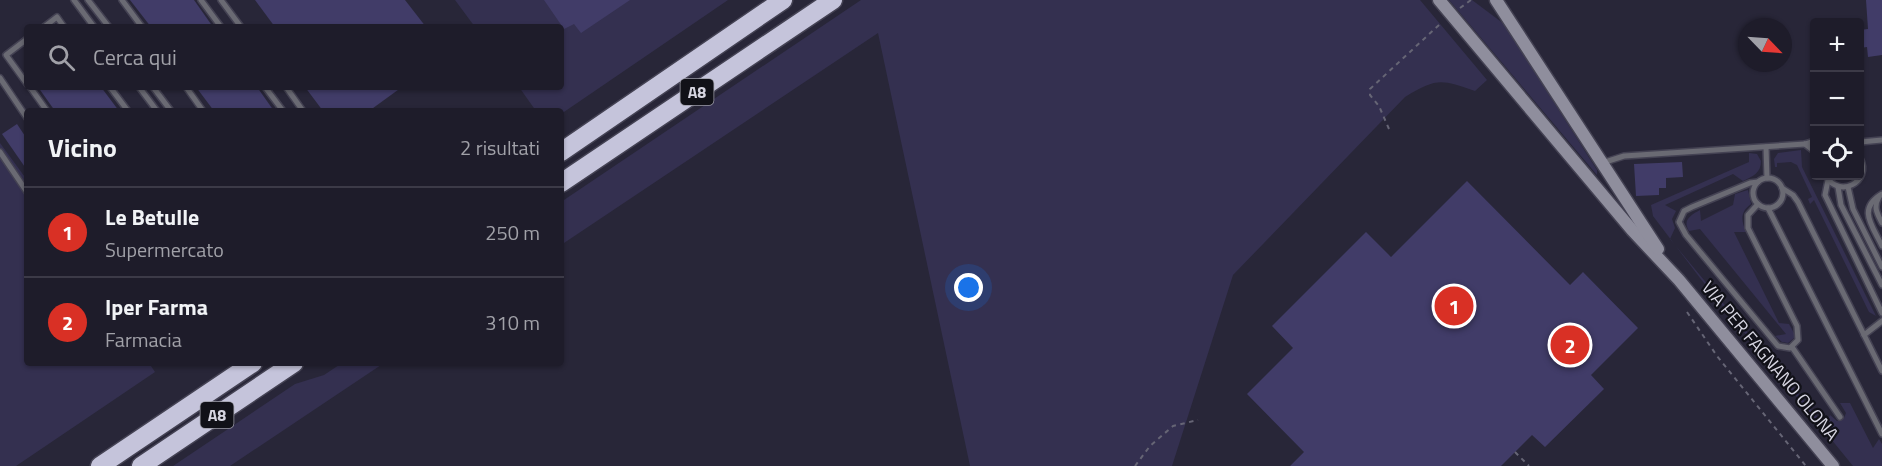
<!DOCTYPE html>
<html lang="it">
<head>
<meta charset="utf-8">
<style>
  :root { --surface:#1e1c2a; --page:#2b2936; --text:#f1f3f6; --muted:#a1a1a8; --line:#3c3a47; --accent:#d93025 }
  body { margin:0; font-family:"Titillium Web",sans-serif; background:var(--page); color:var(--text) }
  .controls { position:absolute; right:18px; top:18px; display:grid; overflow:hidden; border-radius:6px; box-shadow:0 2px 4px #0004 }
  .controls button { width:54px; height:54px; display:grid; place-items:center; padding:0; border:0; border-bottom:2px solid var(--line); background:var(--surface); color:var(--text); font:30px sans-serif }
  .compass { position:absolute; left:1738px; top:18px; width:54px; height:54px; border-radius:50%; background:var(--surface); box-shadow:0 2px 4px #0004; rotate:115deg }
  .you { position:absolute; left:969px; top:288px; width:21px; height:21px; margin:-15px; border:4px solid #fff; border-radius:50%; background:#1a73e8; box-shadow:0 0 0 9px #1a73e833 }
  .badge { display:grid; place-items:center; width:39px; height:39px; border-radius:50%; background:var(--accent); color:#fff; font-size:20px; font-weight:700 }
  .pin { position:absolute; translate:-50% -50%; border:3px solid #fff; box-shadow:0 2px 6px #0006 }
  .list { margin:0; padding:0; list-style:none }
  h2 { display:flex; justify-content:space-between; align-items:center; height:78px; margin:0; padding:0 24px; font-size:26px }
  h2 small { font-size:20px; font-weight:400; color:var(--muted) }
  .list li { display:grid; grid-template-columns:39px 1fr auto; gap:18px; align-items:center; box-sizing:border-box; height:90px; padding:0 24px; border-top:2px solid var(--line) }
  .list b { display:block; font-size:22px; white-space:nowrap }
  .list p { margin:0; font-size:20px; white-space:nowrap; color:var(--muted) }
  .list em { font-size:20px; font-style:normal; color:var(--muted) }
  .icon { flex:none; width:33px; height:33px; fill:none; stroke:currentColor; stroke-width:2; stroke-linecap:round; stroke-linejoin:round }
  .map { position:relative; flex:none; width:1882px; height:466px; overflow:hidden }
  .search { position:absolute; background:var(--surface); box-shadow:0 2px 4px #0004; left:24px; top:24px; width:540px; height:66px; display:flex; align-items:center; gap:15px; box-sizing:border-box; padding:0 21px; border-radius:6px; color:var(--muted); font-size:22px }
  .panel { position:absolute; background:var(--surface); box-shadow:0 2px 4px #0004; left:24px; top:108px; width:540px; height:258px; border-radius:6px }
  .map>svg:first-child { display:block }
  .green { fill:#343050 }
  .building { fill:#413c68 }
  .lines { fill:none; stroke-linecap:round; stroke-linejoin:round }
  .lane-casing { stroke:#444253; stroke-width:8 }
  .secondary-casing { stroke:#444253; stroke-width:15 }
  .highway-casing { stroke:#444253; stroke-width:21 }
  .path { stroke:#666575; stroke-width:2; stroke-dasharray:4.5 4.5; stroke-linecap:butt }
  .lane { stroke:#6a6a73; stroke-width:5 }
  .secondary { stroke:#8f8e9d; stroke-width:12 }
  .highway { stroke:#c5c4db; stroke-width:18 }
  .labels { text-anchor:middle; stroke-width:4.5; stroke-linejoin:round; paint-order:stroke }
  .shield { fill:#111118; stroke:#9b9aa5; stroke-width:1.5 }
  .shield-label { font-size:16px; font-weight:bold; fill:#d6d5e1 }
  .street-label { font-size:18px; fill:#d6d5e1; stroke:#111118 }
</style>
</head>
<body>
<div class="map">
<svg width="1882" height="466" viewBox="0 0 1882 466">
  <rect width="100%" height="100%" fill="#282638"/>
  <!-- green -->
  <g class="green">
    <path d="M 455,0 L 728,0 L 561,114 L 561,111 L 536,111 L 519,87 L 561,87 L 561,27 L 475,27 Z"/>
    <path d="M 861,0 L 1420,0 L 1487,80 L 1475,91 C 1440,79 1437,78 1405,97 L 1233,275 L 1172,466 L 970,466 L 878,33 L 561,245 L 561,202 Z"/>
    <path d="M 1449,0 L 1472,0 L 1504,24 L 1597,170 L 1597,175 Z"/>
    <path d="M 0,143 L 27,180 L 27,363 L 149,363 L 155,372 L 16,466 L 0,466 Z"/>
    <path d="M 1801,150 L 1802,167 L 1876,316 L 1869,312 L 1814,200 L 1810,204 L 1808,199 L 1812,197 L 1797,165 L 1791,162 L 1777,163 L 1777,167 L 1775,167 L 1774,159 L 1778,153 Z"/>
    <path d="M 1749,153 L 1757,154 L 1761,161 C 1761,173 1753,176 1743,181 L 1733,174 L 1665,205 L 1676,211 L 1672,219 L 1675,228 L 1670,239 L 1825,426 L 1830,415 L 1837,421 L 1844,418 L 1846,413 L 1840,403 L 1850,403 L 1873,448 L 1879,439 L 1882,444 L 1882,466 L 1853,466 L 1700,278 L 1653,216 L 1651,205 L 1749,162 Z"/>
    <path d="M 1748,190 L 1751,204 C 1740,212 1741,220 1746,232 L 1734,232 L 1779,323 L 1789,324 L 1794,333 L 1794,338 L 1788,343 L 1782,342 L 1775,336 L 1786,334 L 1700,229 L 1689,231 C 1682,220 1691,215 1700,210 L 1701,221 L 1733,205 L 1735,194 Z"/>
    <path d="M 342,363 L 384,363 L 230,466 L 173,466 L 295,384 L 324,375 Z"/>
  </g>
  <!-- building -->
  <g class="building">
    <path d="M 130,0 L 194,0 L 213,27 L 151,27 Z"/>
    <path d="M 255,0 L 405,0 L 426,27 L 275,27 Z"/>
    <path d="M 544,0 L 630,0 L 581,33 L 574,24 L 564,29 Z"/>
    <path d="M 1866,0 L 1882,0 L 1882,55 L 1868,57 L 1867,47 L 1860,48 L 1860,30 L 1868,29 Z"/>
    <path d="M 38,87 L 101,87 L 119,111 L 55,111 Z"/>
    <path d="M 196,87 L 257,87 L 274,111 L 214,111 Z"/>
    <path d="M 305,87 L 402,87 L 369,111 L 323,111 Z"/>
    <path d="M 17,124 L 27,139 L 27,170 L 2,134 Z"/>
    <path d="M 1682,162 L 1683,177 L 1666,178 L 1666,188 L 1659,188 L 1659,195 L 1636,196 L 1634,164 Z"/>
    <path d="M 1467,181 L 1570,285 L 1583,272 L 1638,328 L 1591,375 L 1604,389 L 1545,447 L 1532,435 L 1501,466 L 1290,466 L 1304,452 L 1247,394 L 1293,348 L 1272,326 L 1366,232 L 1391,257 Z"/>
  </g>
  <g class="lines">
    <defs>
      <g id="lane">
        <path d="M 74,0 L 94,27"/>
        <path d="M 88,0 L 109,27"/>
        <path d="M 122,0 L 142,27"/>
        <path d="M 201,0 L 221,27"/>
        <path d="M 221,0 L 241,27"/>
        <path d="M 44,27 L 57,17 L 64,27"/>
        <path d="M 27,39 L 6,55 L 27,84"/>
        <path d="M 0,78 L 27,118"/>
        <path d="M 30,87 L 47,111"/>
        <path d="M 110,87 L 128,111"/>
        <path d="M 139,87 L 157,111"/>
        <path d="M 153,87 L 171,111"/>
        <path d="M 186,87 L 203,111"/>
        <path d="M 265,87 L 283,111"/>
        <path d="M 286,87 L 303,111"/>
        <path d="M 1860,142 L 1882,140"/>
        <path d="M 1805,144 L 1814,151"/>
        <path d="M 1766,147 L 1767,178"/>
        <path d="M 0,152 L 27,192"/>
        <path d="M 1602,163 L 1624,156 L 1805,144 L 1814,141"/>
        <path d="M 1826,176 C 1839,199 1872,182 1860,158"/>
        <circle cx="1768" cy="193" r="15"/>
        <path d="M 1828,180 L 1825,195 L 1882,313"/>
        <path d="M 1758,182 L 1750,183 L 1692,207 L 1684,211 L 1679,222 L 1686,235 L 1778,346 L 1790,348 L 1798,340 L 1797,326 L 1748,228 L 1748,215 L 1758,204"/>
        <path d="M 1838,187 L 1841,205 L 1882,285"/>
        <path d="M 1848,187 L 1853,209 L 1882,267"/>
        <path d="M 1782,188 L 1793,195 L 1798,202 L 1882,371"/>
        <path d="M 1882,194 C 1857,209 1872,225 1882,246"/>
        <path d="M 1879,197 C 1873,207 1877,213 1882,223"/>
        <path d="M 1768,208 L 1882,434"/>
        <path d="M 1864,335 L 1882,321"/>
        <path d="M 1792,347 L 1840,417"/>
      </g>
      <g id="secondary">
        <path d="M 1439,0 L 1632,230 L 1679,280 L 1833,466"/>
        <path d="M 1496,0 L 1658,249"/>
      </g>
      <g id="highway">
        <path d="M 561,152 L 783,0"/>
        <path d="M 561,183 L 833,0"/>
        <path d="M 100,466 L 253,363"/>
        <path d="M 141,466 L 294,363"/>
      </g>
    </defs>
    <!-- lane casing -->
    <use href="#lane" class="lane-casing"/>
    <!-- secondary casing -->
    <use href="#secondary" class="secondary-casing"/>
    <!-- highway casing -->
    <use href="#highway" class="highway-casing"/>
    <!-- path -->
    <g class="path">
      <path d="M 1460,8 L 1471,0"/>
      <path d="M 1389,129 L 1379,106 L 1370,95 L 1370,89 L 1440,24"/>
      <path d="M 1687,312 L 1717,356 L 1806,466"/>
      <path d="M 1515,452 L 1529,466"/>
      <path d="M 1135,466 L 1150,446 L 1173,426 L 1198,420"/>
    </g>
    <!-- lane -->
    <use href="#lane" class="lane"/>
    <!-- secondary -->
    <use href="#secondary" class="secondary"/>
    <!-- highway -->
    <use href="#highway" class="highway"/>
  </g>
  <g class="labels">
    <!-- shield labels -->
    <g class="shield">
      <rect x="680.5" y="79" width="33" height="26" rx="4.5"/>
      <rect x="200.5" y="402" width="33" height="26" rx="4.5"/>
    </g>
    <g class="shield-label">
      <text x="697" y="98">A8</text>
      <text x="217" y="421">A8</text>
    </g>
    <!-- street labels -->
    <g class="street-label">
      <text transform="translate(1770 361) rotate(50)" y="6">VIA PER FAGNANO OLONA</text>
    </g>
  </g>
</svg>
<div class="controls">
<button>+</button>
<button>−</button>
<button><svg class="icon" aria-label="locate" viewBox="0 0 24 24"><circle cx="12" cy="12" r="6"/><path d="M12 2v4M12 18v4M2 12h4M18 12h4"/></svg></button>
</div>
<svg class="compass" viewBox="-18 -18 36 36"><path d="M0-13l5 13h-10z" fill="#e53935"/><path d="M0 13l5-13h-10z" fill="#a1a1a8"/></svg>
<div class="you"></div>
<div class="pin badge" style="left:1454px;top:306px">1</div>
<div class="pin badge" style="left:1570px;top:345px">2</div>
<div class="search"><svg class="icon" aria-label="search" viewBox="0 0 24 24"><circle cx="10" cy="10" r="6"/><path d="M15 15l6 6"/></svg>Cerca qui</div>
<section class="panel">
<h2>Vicino<small>2 risultati</small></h2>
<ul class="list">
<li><span class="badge">1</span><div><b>Le Betulle</b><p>Supermercato</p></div><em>250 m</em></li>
<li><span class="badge">2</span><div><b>Iper Farma</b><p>Farmacia</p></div><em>310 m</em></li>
</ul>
</section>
</div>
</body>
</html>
